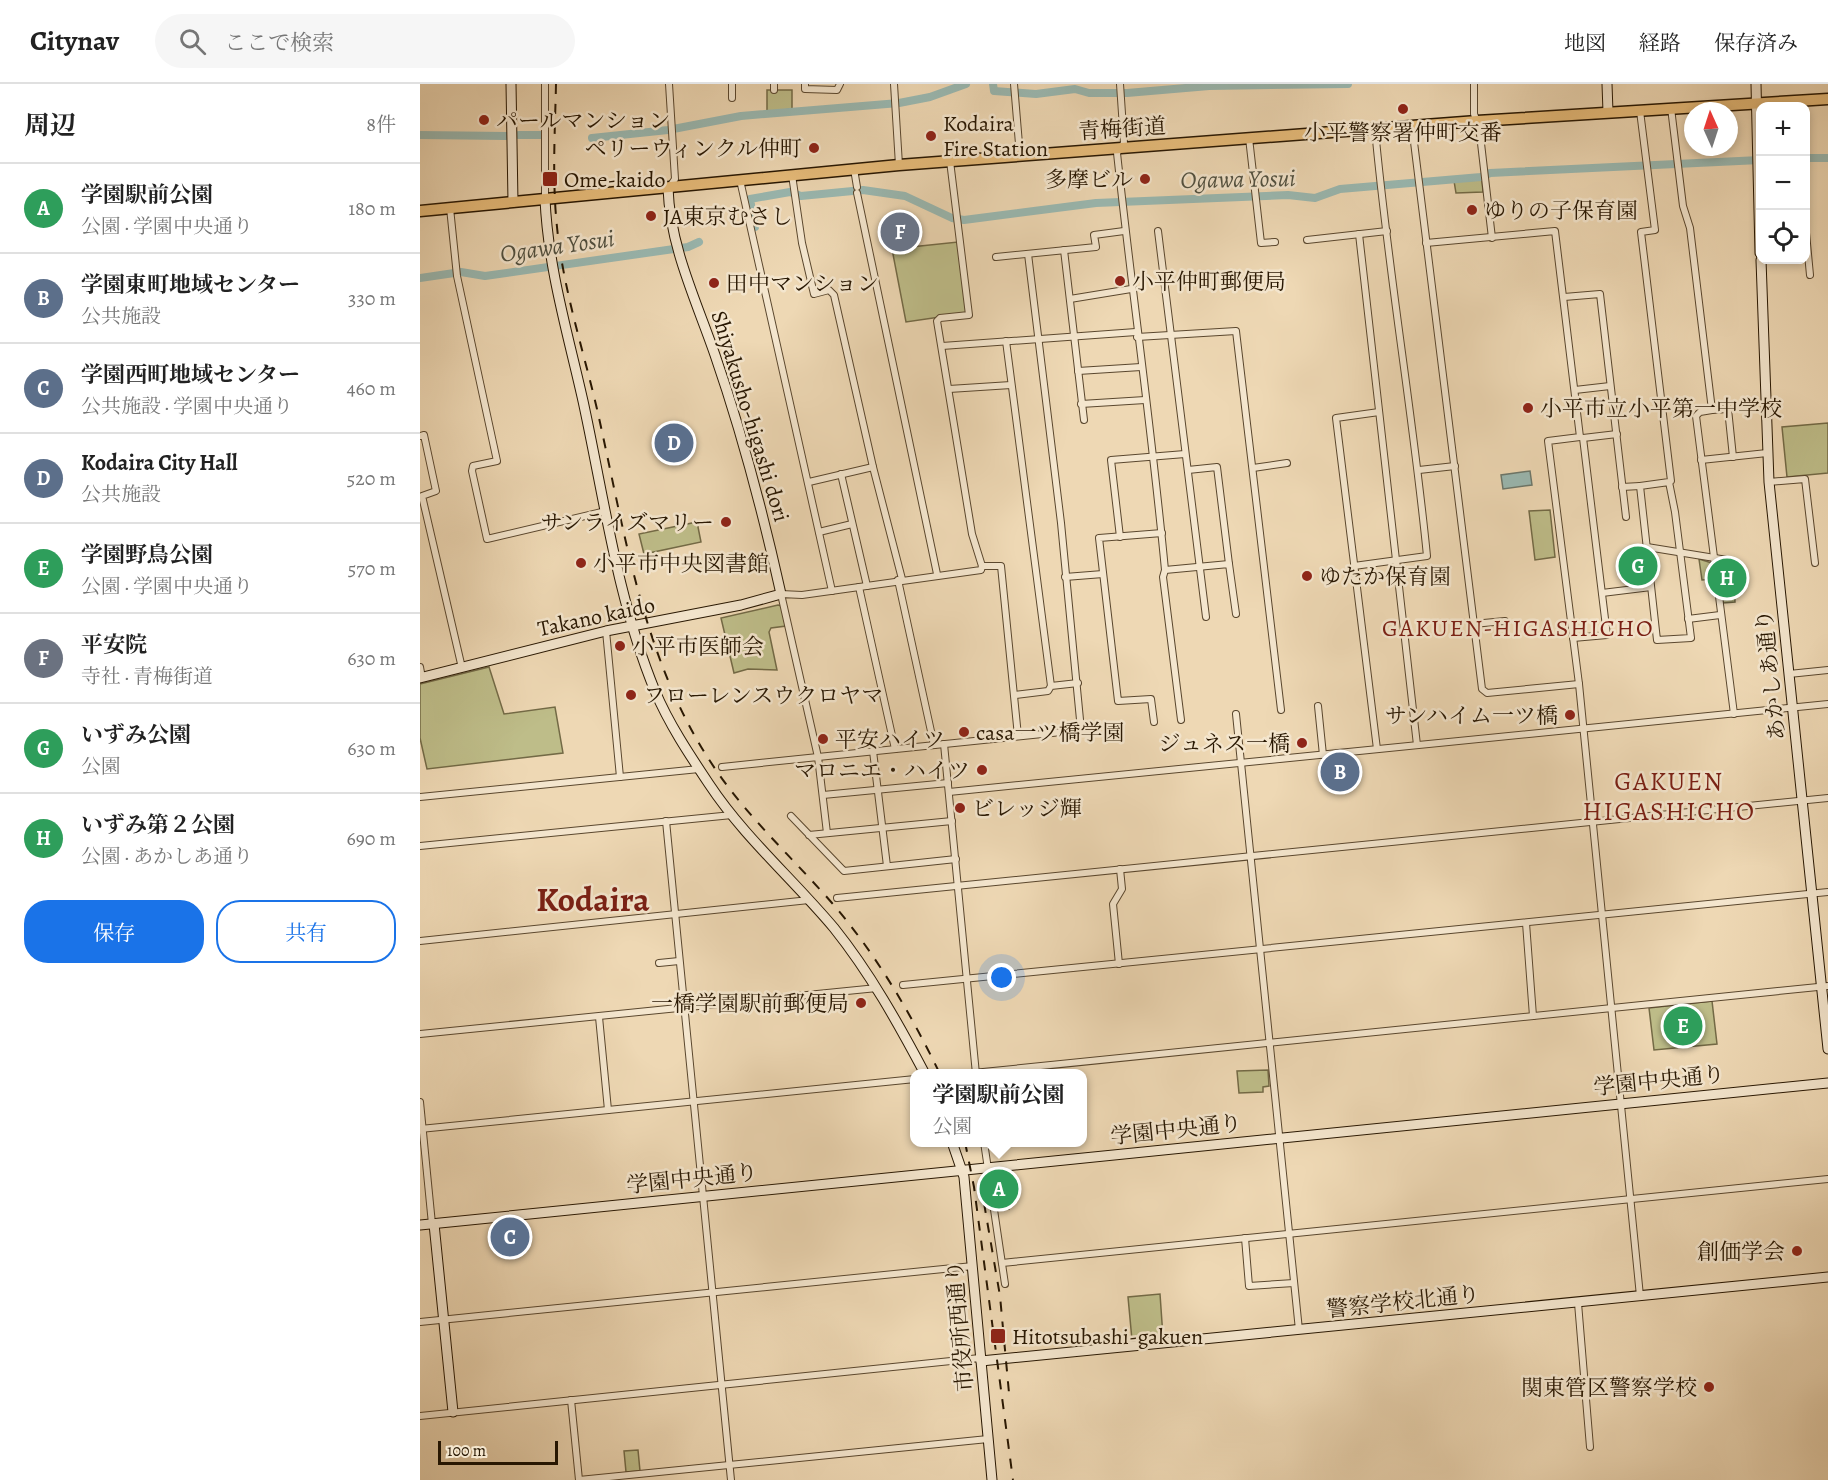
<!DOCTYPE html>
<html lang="ja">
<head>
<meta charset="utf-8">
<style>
  :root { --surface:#fff; --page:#f6f6f6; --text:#222; --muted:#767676; --line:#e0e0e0; --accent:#1a73e8 }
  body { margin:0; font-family:Alegreya,"Noto Serif JP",serif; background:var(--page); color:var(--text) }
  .controls { position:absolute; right:18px; top:18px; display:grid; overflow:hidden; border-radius:12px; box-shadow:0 3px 9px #0003 }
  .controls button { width:54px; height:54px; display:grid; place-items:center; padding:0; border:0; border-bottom:2px solid var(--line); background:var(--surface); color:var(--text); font:30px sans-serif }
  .compass { position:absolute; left:1264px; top:18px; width:54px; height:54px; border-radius:50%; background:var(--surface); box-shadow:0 3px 9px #0003; rotate:357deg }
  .scale { position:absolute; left:18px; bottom:15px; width:120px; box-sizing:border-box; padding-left:6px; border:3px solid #281702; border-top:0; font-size:16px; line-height:21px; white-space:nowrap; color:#281702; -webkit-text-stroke:4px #f4e6ce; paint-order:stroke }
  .you { position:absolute; left:582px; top:894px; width:21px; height:21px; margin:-15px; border:4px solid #fff; border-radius:50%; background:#1a73e8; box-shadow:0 0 0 9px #1a73e833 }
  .badge { display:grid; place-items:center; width:39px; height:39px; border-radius:50%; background:var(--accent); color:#fff; font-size:20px; font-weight:700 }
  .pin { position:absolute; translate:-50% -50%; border:3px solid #fff; box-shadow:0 2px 6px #0006 }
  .popup { position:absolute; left:490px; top:985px; width:177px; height:78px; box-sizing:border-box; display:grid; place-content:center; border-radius:12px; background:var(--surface); filter:drop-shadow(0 2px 4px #0005); font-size:20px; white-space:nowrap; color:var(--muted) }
  .popup b { font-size:22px; color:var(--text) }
  .popup::after { content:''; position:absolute; left:50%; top:100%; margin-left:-12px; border:12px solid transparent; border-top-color:var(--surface) }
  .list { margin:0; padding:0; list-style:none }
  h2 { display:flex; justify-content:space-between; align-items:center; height:78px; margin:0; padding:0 24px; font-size:26px }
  h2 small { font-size:20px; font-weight:400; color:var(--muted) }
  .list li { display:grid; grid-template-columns:39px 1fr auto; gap:18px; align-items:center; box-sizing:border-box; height:90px; padding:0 24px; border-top:2px solid var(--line) }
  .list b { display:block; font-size:22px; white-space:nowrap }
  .list p { margin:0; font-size:20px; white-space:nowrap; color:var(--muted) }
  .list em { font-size:20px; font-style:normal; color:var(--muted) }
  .actions { display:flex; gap:12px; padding:18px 24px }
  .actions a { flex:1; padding:14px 0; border:2px solid var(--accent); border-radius:24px; text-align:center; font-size:21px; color:var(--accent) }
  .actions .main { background:var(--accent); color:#fff }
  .icon { flex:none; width:33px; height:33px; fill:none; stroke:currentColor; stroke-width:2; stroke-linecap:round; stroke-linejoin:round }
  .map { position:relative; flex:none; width:1408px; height:1396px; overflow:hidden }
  header { display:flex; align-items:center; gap:36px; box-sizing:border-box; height:84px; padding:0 30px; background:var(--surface); border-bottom:2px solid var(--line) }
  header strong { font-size:28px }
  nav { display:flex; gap:33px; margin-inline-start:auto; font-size:21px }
  .search { width:420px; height:54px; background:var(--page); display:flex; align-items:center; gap:15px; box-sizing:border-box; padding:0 21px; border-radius:33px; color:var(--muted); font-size:22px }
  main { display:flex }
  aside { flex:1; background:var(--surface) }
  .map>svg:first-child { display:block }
  .green { fill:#bebd89; stroke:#736a46; stroke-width:1.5 }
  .water { fill:#9ab9b2; stroke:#6c786c; stroke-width:1.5 }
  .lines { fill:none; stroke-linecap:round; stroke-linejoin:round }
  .canal { stroke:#9ab9b2; stroke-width:8 }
  .street-casing { stroke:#5a472e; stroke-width:8 }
  .secondary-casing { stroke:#281702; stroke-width:11 }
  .primary-casing { stroke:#281702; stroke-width:13 }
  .street { stroke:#f4e6ce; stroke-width:6 }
  .secondary { stroke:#f4e6ce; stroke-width:9 }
  .primary { stroke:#e7bc7a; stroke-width:10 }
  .rail { stroke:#281702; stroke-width:2; stroke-dasharray:10 10; stroke-linecap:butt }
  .poi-dot { fill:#8f2418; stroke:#f4e6ce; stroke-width:2 }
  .labels { text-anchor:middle; stroke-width:5; stroke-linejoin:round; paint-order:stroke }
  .poi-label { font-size:22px; fill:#281702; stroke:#f4e6ce; text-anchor:start }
  .street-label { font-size:22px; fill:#281702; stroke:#f4e6ce }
  .water-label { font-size:24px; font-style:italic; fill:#505040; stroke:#f4e6ce }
  .neighbourhood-label { font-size:24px; letter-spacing:1.5px; fill:#7a1f14; stroke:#f4e6ce }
  .quarter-label { font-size:26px; letter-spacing:1.5px; fill:#7a1f14; stroke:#f4e6ce }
  .town-label { font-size:34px; font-weight:bold; fill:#7a1f14; stroke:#f4e6ce }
</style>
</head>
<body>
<header>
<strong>Citynav</strong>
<div class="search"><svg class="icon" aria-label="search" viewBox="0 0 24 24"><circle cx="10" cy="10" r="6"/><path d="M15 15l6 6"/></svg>ここで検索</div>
<nav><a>地図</a><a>経路</a><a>保存済み</a></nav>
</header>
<main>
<aside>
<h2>周辺<small>8件</small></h2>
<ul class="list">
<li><span class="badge" style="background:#2e9e5b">A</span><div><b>学園駅前公園</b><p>公園 · 学園中央通り</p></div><em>180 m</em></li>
<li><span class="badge" style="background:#5c6f8a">B</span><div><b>学園東町地域センター</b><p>公共施設</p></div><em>330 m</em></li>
<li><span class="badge" style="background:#5c6f8a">C</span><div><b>学園西町地域センター</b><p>公共施設 · 学園中央通り</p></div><em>460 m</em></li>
<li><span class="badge" style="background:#5c6f8a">D</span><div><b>Kodaira City Hall</b><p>公共施設</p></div><em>520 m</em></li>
<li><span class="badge" style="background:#2e9e5b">E</span><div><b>学園野鳥公園</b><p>公園 · 学園中央通り</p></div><em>570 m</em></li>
<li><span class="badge" style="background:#6b7280">F</span><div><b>平安院</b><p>寺社 · 青梅街道</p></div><em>630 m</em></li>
<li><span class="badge" style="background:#2e9e5b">G</span><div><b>いずみ公園</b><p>公園</p></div><em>630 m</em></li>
<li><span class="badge" style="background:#2e9e5b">H</span><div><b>いずみ第２公園</b><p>公園 · あかしあ通り</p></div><em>690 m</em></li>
</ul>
<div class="actions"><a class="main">保存</a><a>共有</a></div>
</aside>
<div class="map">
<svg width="1408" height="1396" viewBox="0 0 1408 1396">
  <rect width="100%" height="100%" fill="#eed8b4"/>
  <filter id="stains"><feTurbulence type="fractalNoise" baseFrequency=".00333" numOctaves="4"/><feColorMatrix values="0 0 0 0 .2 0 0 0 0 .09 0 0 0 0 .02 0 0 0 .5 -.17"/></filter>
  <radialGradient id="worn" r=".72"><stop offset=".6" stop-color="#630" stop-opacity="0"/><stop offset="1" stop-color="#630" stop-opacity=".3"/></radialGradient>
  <!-- green -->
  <g class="green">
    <path d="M 347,6 L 372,6 L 372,25 L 347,28 Z"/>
    <path d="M 1062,96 L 1063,108 L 1036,109 L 1034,97 Z"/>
    <path d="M 538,158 L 547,229 L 486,238 L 472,165 Z"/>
    <path d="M 1408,339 L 1408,389 L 1367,393 L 1362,343 Z"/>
    <path d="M 1130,426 L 1135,473 L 1115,476 L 1109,427 Z"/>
    <path d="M 277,438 L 281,458 L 224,470 L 219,450 Z"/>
    <path d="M 1224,466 L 1228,497 L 1225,501 L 1213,502 L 1209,467 Z"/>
    <path d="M 1279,475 L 1292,479 L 1293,495 L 1282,496 Z"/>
    <path d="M 1301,478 L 1313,480 L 1315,518 L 1303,519 L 1298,481 Z"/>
    <path d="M 358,521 L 362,522 L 366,542 L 351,544 L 349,548 L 357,586 L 328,585 L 314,589 L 301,534 Z"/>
    <path d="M 69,583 L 84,630 L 135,623 L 143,669 L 7,685 L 0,654 L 0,600 Z"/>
    <path d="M 1292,917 L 1297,960 L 1234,966 L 1229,924 Z"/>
    <path d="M 848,986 L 849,1002 L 843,1003 L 843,1008 L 819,1009 L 817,987 Z"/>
    <path d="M 586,1086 L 589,1125 L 572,1126 L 568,1088 Z"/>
    <path d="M 740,1210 L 743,1253 L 712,1256 L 708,1213 Z"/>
    <path d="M 218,1366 L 220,1387 L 206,1388 L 204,1367 Z"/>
  </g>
  <!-- water -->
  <path class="water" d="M 1110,387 L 1112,401 L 1083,405 L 1081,391 Z"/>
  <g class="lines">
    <!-- canal -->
    <g class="canal">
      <path d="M 573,0 L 574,7 L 616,10 L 655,5 L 669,9 L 707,9 L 789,2 L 928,0"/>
      <path d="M 0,51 L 86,52"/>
      <path d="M 99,51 L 121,51"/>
      <path d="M 172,54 L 248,46 L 321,32 L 479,19 L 510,13 L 546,0"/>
      <path d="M 1386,74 L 1408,74"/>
      <path d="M 335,143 L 330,115 L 370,108 L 381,112 L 443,106 L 485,112 L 532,134 L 544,136 L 676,119 L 868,111 L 895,114 L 920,105 L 1061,93 L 1070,89 L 1340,76"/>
      <path d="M 0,194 L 41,188 L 65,192 L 268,163 L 279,158"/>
    </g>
    <defs>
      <g id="street">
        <path d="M 249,0 L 255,95 L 250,102"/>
        <path d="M 312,0 L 312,14"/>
        <path d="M 354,0 L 354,6"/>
        <path d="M 385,0 L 385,5 L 417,6 L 420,0"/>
        <path d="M 474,0 L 479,81"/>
        <path d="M 594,0 L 600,72"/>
        <path d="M 700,0 L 704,59 L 697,69 C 712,208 732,347 745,486 L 743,493 L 761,636"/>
        <path d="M 1054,0 L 1054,30 L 1059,42 L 1072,154"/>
        <path d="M 1251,24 L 1263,122 L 1270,144 L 1292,326 L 1280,328 L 1276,332 L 1314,630"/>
        <path d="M 1220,27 L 1235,146 L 1221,148 L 1251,397 L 1249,398 L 1255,428 L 1271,554 L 1237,556 L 1220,402 L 1249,398"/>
        <path d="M 992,42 L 1062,605 L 1067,609 L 1159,600"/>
        <path d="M 829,54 L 841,159 L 855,158"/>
        <path d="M 530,77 L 549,231 L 520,234 L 517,237 L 552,450 L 562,482"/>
        <path d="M 434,85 L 437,103"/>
        <path d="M 372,91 L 382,159 L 394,210 L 409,206 L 414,211 L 453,383 L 482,495"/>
        <path d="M 320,96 L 412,507"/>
        <path d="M 437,109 L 517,490"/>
        <path d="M 125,115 L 125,0"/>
        <path d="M 30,124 L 37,192 L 77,377 L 53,382 L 52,387 L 67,455 L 186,427"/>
        <path d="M 738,147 L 786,533"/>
        <path d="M 1386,149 L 1390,191"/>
        <path d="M 939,150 L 997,661"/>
        <path d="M 887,156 L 967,147"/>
        <path d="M 1006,159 L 1135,147 L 1160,353 L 1128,357 L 1159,600 L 1220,1212"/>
        <path d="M 644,166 L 664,336"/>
        <path d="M 576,173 L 676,163 L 674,151 L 704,147"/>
        <path d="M 1144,213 L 1180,210 L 1206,433"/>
        <path d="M 650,215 L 711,205"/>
        <path d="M 717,253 L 816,247 L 861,626"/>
        <path d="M 586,257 L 631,602"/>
        <path d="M 522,262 L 716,248"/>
        <path d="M 658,287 L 721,283"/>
        <path d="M 529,305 L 591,301"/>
        <path d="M 1155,306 L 1190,302"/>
        <path d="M 661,320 L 725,316"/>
        <path d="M 1292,326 L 1308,325 L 1313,373"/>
        <path d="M 0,352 L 4,351 L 16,407 L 2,412 L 42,584"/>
        <path d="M 1163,354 L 1197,350"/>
        <path d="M 1281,376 L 1347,369"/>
        <path d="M 833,384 L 867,379"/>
        <path d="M 768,386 L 797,383 L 809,480"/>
        <path d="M 999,386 L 1035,382"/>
        <path d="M 421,390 L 447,502"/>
        <path d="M 389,398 L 453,383"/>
        <path d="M 1349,398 L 1385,395 L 1395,479"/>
        <path d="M 1202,403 L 1220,402"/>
        <path d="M 399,448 L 432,440"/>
        <path d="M 700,453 L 691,376 L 765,370"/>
        <path d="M 1227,463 L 1307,476"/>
        <path d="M 934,482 L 1007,472 C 993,329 968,188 955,45"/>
        <path d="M 745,486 L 809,480 L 816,530"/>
        <path d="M 645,493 L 683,490"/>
        <path d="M 478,496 L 514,661"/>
        <path d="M 439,503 L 475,665"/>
        <path d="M 1182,509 L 1231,503"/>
        <path d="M 1268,535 L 1300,531"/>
        <path d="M 1053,540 L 1085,537"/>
        <path d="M 186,547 L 200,693"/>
        <path d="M 1153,554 L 1187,551 L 1163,354 L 1160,353"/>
        <path d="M 0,583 L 2,594"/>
        <path d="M 1369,590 L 1408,586"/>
        <path d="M 595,611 L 628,607 L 631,602 L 658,599"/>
        <path d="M 898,622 L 903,671"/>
        <path d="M 816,630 L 879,1246"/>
        <path d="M 734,638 L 731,615 L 698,617 L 679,454 L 742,449"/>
        <path d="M 598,652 L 581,482 L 562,482 L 561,486 L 382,511 L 361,510 L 398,673 L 661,646 L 641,439 L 608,170"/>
        <path d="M 524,660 L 556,990"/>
        <path d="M 957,665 L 916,334 L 959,328"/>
        <path d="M 453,667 L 467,782"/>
        <path d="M 302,683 L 398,673 L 407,749"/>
        <path d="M 529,708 L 1408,620"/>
        <path d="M 403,711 L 528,699"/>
        <path d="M 0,713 L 279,685"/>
        <path d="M 371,732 L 424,787 L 536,775"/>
        <path d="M 246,737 L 311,1396"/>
        <path d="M 389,751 L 532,737"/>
        <path d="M 0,762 L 312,731"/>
        <path d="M 417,814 L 1408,714"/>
        <path d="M 1106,839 L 1113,932"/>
        <path d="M 0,857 L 389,816"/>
        <path d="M 239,879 L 259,877"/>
        <path d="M 699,880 L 693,820 L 702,805 L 700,785"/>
        <path d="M 483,901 L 1408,808"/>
        <path d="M 179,933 L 188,1026"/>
        <path d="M 0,950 L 457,904"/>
        <path d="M 543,990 L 1408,902"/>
        <path d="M 0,1018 L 12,1140"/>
        <path d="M 0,1045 L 495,995"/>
        <path d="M 564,1058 L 585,1200"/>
        <path d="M 825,1154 L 829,1202 L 874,1199"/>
        <path d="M 582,1179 L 1408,1095"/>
        <path d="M 1158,1219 L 1170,1363"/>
        <path d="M 0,1238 L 553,1182"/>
        <path d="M 151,1316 L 159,1396"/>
        <path d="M 0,1332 L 560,1274"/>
        <path d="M 159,1396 L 568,1355"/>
      </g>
      <g id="secondary">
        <path d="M 91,0 L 93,118"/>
        <path d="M 1187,0 L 1188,28"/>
        <path d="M 1336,0 L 1340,169"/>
        <path d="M 125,115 C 128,184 148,250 163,317 C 184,413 197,515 235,607 C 249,640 269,670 289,700 C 324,753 373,795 414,844 C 450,889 478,939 505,990"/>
        <path d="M 1341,176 L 1349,398 L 1408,965"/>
        <path d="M 0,594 L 186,547 L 321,521 L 361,510 C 343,429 322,349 295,271 C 276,216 250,163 248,104"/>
        <path d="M 532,1058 L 544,1093 L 572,1396"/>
        <path d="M 14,1140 L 33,1328"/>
        <path d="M 0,1141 L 1408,999"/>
        <path d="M 561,1277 L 1408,1193"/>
      </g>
      <path id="primary" d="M 0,127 L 479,81 L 1057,37 L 1408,15"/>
    </defs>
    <!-- street casing -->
    <use href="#street" class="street-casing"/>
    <!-- secondary casing -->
    <use href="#secondary" class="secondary-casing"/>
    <!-- primary casing -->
    <use href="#primary" class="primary-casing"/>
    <!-- street -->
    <use href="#street" class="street"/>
    <!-- secondary -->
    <use href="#secondary" class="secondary"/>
    <!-- primary -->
    <use href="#primary" class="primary"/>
    <!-- rail -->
    <g class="rail">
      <path d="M 136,0 C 135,47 132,95 137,143 C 143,204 163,265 177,325 C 204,444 222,573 290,677 C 324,730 371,772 412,819 C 456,870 490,928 520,990"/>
      <path d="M 545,1058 L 554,1103 L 593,1396"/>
      <path d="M 564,1119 L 580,1212 L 589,1309"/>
    </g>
  </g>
  <!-- markers -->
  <g class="poi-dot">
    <circle cx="983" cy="25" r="6"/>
    <circle cx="64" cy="36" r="6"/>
    <circle cx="511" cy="52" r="6"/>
    <circle cx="394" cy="64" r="6"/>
    <rect x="122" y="87" width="16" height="16" rx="3"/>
    <circle cx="725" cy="95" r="6"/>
    <circle cx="1052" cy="126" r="6"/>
    <circle cx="231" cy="132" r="6"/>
    <circle cx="700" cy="197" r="6"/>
    <circle cx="294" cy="199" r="6"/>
    <circle cx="1108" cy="324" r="6"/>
    <circle cx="306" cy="438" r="6"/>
    <circle cx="161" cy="479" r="6"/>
    <circle cx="887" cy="492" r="6"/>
    <circle cx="200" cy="562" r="6"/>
    <circle cx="211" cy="611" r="6"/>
    <circle cx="1150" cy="631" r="6"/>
    <circle cx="544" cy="648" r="6"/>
    <circle cx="403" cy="655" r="6"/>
    <circle cx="882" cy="659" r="6"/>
    <circle cx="562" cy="686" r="6"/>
    <circle cx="540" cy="724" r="6"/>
    <circle cx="441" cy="919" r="6"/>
    <circle cx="1377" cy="1167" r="6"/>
    <rect x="570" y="1244" width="16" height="16" rx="3"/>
    <circle cx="1289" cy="1303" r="6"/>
  </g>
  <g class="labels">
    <!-- poi labels -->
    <g class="poi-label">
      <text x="76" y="44">パールマンション</text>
      <text x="523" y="47">Kodaira<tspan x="523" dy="25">Fire Station</tspan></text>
      <text x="983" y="56" text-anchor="middle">小平警察署仲町交番</text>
      <text x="382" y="72" text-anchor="end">ペリーウィンクル仲町</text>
      <text x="144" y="103">Ome-kaido</text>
      <text x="713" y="103" text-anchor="end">多摩ビル</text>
      <text x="1064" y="134">ゆりの子保育園</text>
      <text x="243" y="140">JA東京むさし</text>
      <text x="712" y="205">小平仲町郵便局</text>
      <text x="306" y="207">田中マンション</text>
      <text x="1120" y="332">小平市立小平第一中学校</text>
      <text x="294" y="446" text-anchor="end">サンライズマリー</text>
      <text x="173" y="487">小平市中央図書館</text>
      <text x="899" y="500">ゆたか保育園</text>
      <text x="212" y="570">小平市医師会</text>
      <text x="223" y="619">フローレンスウクロヤマ</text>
      <text x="1138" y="639" text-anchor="end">サンハイム一ツ橋</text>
      <text x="556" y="656">casa一ツ橋学園</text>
      <text x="415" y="663">平安ハイツ</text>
      <text x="870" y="667" text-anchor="end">ジュネス一橋</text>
      <text x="550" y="694" text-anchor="end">マロニエ・ハイツ</text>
      <text x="552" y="732">ビレッジ輝</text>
      <text x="429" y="927" text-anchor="end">一橋学園駅前郵便局</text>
      <text x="1365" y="1175" text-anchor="end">創価学会</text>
      <text x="592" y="1260">Hitotsubashi-gakuen</text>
      <text x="1277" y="1311" text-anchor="end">関東管区警察学校</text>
    </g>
    <!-- street labels -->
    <g class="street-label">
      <text transform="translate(702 44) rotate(-4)" y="8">青梅街道</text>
      <text transform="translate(331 332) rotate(73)" y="8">Shiyakusho-higashi dori</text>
      <text transform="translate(176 532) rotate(-12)" y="8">Takano kaido</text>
      <text transform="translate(1350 591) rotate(-96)" y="8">あかしあ通り</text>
      <text transform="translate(1239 996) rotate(-6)" y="8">学園中央通り</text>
      <text transform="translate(756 1045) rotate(-6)" y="8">学園中央通り</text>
      <text transform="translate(272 1094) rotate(-6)" y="8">学園中央通り</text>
      <text transform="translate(983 1217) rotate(-6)" y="8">警察学校北通り</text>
      <text transform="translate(539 1242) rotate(-95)" y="8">市役所西通り</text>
    </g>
    <!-- water labels -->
    <g class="water-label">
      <text transform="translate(818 95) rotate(-1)" y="8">Ogawa Yosui</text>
      <text transform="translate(137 162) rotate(-8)" y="8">Ogawa Yosui</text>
    </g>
    <!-- neighbourhood labels -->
    <g class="neighbourhood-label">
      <text x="1098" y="552">GAKUEN-HIGASHICHO</text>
    </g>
    <!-- quarter labels -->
    <g class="quarter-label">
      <text x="1249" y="706">GAKUEN<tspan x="1249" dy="30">HIGASHICHO</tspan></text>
    </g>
    <!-- town labels -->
    <g class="town-label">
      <text x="173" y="827">Kodaira</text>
    </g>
  </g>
  <rect width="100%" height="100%" filter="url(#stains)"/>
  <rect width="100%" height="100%" fill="url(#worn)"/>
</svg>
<div class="controls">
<button>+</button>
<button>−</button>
<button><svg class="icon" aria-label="locate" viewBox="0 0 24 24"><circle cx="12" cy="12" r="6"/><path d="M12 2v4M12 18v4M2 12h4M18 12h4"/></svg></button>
</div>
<svg class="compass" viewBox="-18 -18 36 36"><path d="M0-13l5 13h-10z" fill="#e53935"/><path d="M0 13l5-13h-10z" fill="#767676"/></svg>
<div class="scale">100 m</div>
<div class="you"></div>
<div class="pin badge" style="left:579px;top:1105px;background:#2e9e5b">A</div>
<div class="popup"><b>学園駅前公園</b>公園</div>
<div class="pin badge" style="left:920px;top:688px;background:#5c6f8a">B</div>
<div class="pin badge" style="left:90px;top:1153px;background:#5c6f8a">C</div>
<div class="pin badge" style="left:254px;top:359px;background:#5c6f8a">D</div>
<div class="pin badge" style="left:1263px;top:942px;background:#2e9e5b">E</div>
<div class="pin badge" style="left:480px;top:148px;background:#6b7280">F</div>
<div class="pin badge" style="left:1218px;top:482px;background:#2e9e5b">G</div>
<div class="pin badge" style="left:1307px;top:494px;background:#2e9e5b">H</div>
</div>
</main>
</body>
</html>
